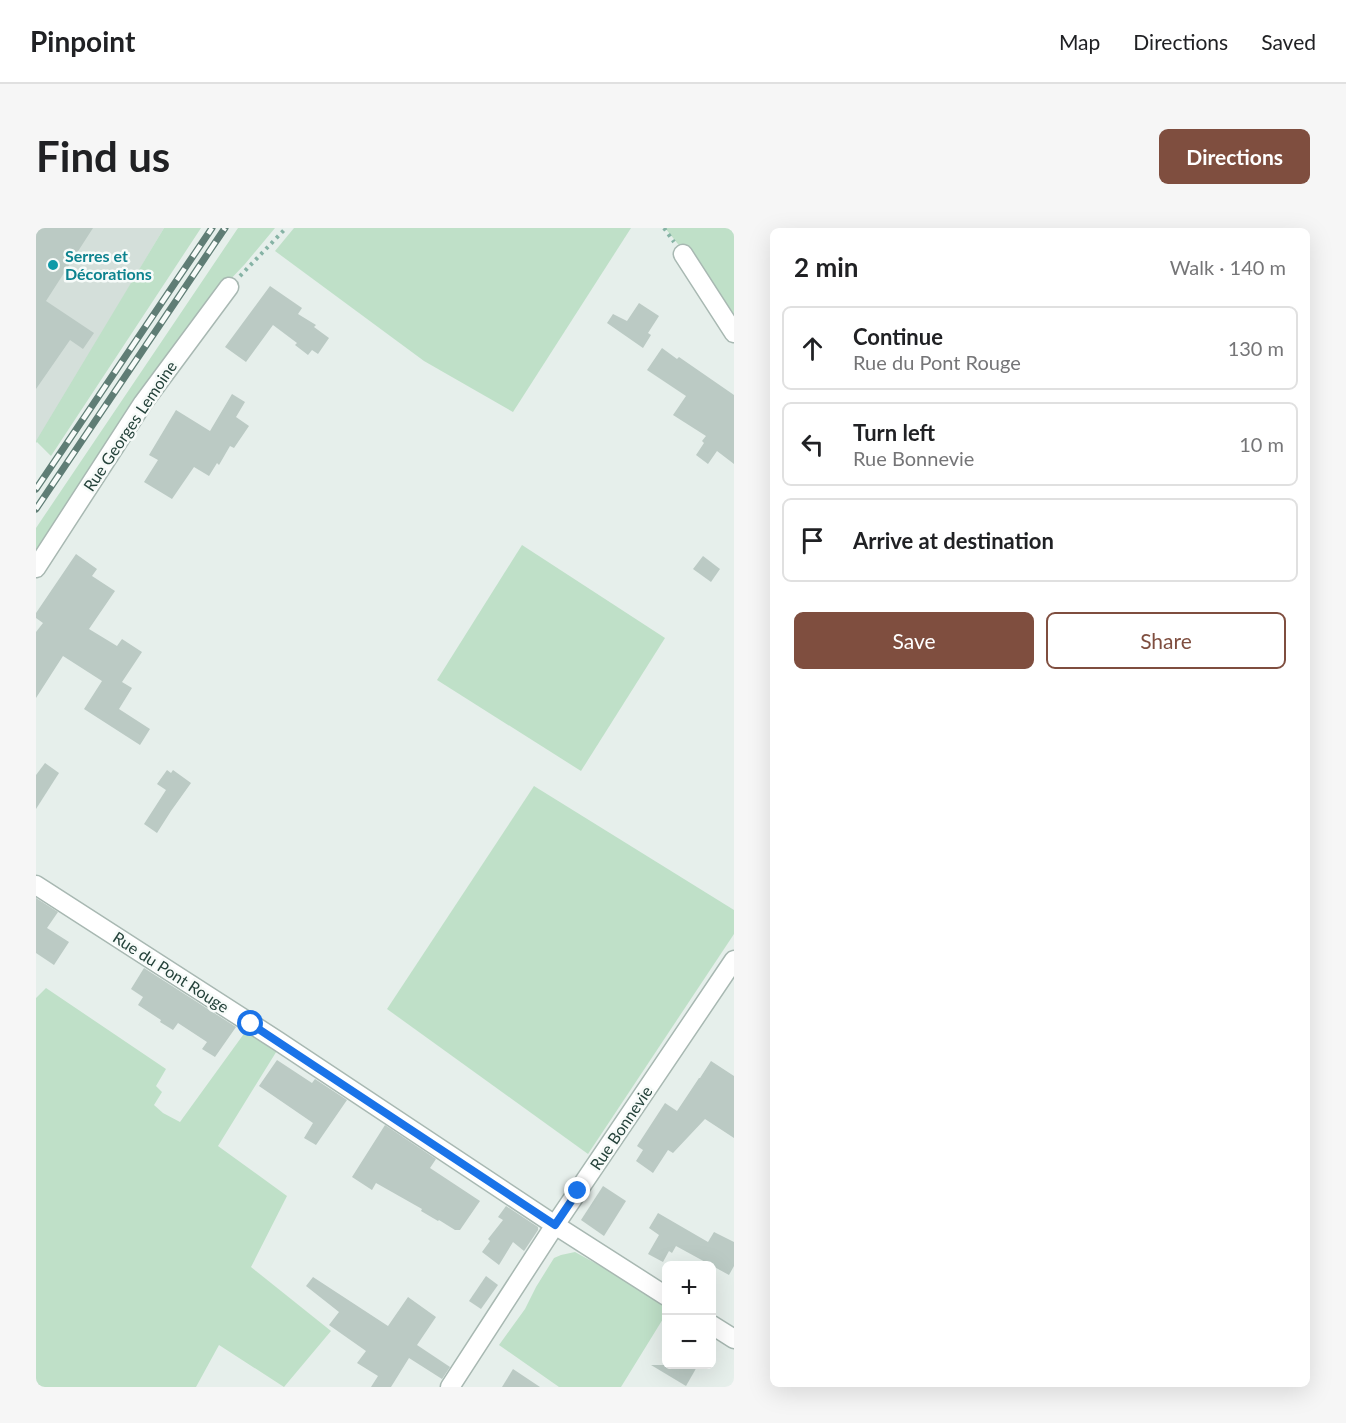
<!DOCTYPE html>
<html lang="en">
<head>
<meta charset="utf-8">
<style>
  :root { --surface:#fff; --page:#f6f6f6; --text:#202124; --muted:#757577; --line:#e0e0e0; --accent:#7f4e3f }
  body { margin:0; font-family:Lato,sans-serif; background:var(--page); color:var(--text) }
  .controls { position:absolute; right:18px; bottom:18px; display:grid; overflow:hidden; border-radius:9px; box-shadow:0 6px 24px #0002 }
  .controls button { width:54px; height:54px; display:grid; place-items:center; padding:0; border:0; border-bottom:2px solid var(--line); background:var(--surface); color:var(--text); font:30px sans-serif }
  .stop { position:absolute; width:18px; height:18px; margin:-14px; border:4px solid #1a73e8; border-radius:50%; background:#fff }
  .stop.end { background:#1a73e8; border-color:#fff; box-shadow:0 2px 6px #0008 }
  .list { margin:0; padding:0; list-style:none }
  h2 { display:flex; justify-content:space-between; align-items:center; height:78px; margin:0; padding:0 24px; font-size:26px }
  h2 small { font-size:20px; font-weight:400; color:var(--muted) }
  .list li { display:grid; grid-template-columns:39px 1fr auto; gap:18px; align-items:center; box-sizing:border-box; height:84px; margin:0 12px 12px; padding:0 12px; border:2px solid var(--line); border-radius:9px }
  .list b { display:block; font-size:22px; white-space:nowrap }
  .list p { margin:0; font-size:20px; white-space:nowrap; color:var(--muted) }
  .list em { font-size:20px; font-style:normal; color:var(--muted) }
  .actions { display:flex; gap:12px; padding:18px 24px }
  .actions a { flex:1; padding:14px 0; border:2px solid var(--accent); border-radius:9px; text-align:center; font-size:21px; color:var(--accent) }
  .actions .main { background:var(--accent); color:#fff }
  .icon { flex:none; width:33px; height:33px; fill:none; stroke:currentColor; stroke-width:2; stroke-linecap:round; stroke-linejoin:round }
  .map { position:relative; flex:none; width:698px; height:1159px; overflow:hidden; border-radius:9px }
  header { display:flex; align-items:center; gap:36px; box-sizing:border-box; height:84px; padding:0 30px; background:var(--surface); border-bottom:2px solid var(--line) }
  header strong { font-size:28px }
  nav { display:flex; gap:33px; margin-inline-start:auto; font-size:21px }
  .intro { display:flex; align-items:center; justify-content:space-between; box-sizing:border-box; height:144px; padding:0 36px }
  h1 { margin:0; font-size:42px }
  .button { padding:15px 27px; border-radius:9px; background:var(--accent); color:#fff; font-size:21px; font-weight:700 }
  main { display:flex; gap:36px; padding:0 36px }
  aside { flex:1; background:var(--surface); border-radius:9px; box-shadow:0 6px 24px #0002 }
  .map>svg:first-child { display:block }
  .built { fill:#d4dfda }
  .green { fill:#bfe0c8 }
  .building { fill:#bbcac4 }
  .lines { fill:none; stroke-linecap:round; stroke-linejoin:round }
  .street-casing { stroke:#a8b8b2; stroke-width:21 }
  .path { stroke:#86b3a5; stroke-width:4; stroke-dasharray:3 4.5; stroke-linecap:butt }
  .street { stroke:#fff; stroke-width:18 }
  .rail-casing { stroke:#5f7d75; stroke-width:7 }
  .rail { stroke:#f7fbf9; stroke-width:4.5; stroke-dasharray:14; stroke-linecap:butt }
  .route { stroke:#1a73e8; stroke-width:8 }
  .culture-dot { fill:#0f9aa8; stroke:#f7fbf9; stroke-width:2 }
  .labels { text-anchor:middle; stroke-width:5; stroke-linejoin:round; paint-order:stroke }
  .culture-label { font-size:16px; font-weight:bold; fill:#0d838f; stroke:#f7fbf9; text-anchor:start }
  .street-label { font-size:16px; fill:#24423a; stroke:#f7fbf9 }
</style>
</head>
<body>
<header>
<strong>Pinpoint</strong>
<nav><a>Map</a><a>Directions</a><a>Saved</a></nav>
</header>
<div class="intro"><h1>Find us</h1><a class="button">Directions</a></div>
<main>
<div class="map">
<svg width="698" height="1159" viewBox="0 0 698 1159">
  <rect width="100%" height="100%" fill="#e6efeb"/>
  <!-- built -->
  <path class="built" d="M 0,0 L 128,0 L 1,214 L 0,213 Z"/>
  <!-- green -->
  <g class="green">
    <path d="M 128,0 L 165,0 L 15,228 L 1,214 L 0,215 L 0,213 Z"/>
    <path d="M 202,0 L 239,0 L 209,36 L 155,93 L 0,339 L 0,300 Z"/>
    <path d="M 258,0 L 595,0 L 477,184 L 388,133 L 239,23 Z"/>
    <path d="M 629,0 L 698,0 L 698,95 L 679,62 Z"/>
    <path d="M 486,317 L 629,410 L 545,543 L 401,452 Z"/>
    <path d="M 498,558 L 698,682 L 698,706 L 552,926 L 351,781 Z"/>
    <path d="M 10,760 L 130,841 L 120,858 L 126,864 L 118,877 L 127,885 L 144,894 L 215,796 L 242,821 L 182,918 L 251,968 L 215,1039 L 295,1103 L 248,1159 L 183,1117 L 160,1159 L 3,1159 L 0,1157 L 0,770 Z"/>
    <path d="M 539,1024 L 630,1074 L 630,1086 L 585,1159 L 523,1159 L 463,1117 L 489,1081 L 500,1059 L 518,1030 L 525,1027 Z"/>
  </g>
  <!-- building -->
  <g class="building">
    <path d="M 0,0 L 57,0 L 10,73 L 58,105 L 47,121 L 34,112 L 0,161 Z"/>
    <path d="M 234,58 L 266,80 L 262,86 L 280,97 L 278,99 L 293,110 L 282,126 L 276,122 L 272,127 L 259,117 L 261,115 L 237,97 L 210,134 L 189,119 Z"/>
    <path d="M 603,75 L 623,88 L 612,105 L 615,107 L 607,120 L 571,95 L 577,86 L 591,93 Z"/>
    <path d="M 626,120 L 641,131 L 643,129 L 698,167 L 698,236 L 681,223 L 672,236 L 660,227 L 668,215 L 666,213 L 670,208 L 637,187 L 650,168 L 611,142 Z"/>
    <path d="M 196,166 L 209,174 L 200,189 L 213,198 L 198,220 L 194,218 L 183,237 L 181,235 L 173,248 L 158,239 L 136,271 L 108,254 L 122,232 L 113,227 L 140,182 L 174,203 Z"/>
    <path d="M 40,326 L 61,341 L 56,348 L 79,363 L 53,401 L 81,418 L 86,411 L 106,424 L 86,454 L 96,460 L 83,481 L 114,501 L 104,517 L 48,481 L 66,453 L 27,428 L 0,470 L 0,404 L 7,395 L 0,390 L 0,385 Z"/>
    <path d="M 667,328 L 684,341 L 675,354 L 657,341 Z"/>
    <path d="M 9,535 L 23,545 L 0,581 L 0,547 Z"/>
    <path d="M 131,542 L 135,545 L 137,542 L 155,555 L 135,583 L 121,605 L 108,596 L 130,562 L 121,556 Z"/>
    <path d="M 0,670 L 22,684 L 11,700 L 33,714 L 18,737 L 0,725 Z"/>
    <path d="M 108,740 L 200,799 L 179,829 L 166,821 L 171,814 L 142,795 L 137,802 L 124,794 L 125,792 L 102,777 L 107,769 L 95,761 Z"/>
    <path d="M 241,832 L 276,855 L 279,851 L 311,872 L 280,917 L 268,910 L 277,895 L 223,858 Z"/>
    <path d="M 675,833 L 698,848 L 698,910 L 669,891 L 637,925 L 632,922 L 617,945 L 600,933 L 607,922 L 601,918 L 629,875 L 641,883 L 663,850 L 664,850 Z"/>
    <path d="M 349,897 L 400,931 L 394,940 L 444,973 L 424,1002 L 419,1002 L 403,992 L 402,993 L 385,983 L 386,981 L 340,955 L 336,962 L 316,949 Z"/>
    <path d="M 567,958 L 590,973 L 568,1008 L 545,992 Z"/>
    <path d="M 470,978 L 502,999 L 502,1002 L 488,1023 L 477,1014 L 463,1037 L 446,1024 L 454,1013 L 452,1011 L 467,992 L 462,989 Z"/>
    <path d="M 622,985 L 672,1014 L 678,1004 L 698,1014 L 698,1038 L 693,1047 L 640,1018 L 636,1025 L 633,1023 L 627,1034 L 612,1026 L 623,1007 L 613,1000 Z"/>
    <path d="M 450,1048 L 462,1057 L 445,1081 L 433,1073 Z"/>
    <path d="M 277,1049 L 352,1098 L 372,1069 L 400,1089 L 381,1117 L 414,1139 L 406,1151 L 373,1130 L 355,1159 L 335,1159 L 342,1148 L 321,1135 L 330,1123 L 293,1097 L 303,1084 L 270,1058 Z"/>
    <path d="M 615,1137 L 662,1137 L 650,1158 Z"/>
    <path d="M 477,1141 L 504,1159 L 466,1159 Z"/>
  </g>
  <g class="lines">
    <defs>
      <g id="street">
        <path d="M 647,26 L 698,105"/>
        <path d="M 0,340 L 107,175 L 193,59"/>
        <path d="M 0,657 L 242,813 L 519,997 L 630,1068"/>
        <path d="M 676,1097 L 698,1111"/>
        <path d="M 414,1159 L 519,997 L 698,732"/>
      </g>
    </defs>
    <!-- street casing -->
    <use href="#street" class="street-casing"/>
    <!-- path -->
    <g class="path">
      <path d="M 628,0 L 638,14"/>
      <path d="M 204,48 L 250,0"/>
    </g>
    <!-- street -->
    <use href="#street" class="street"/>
    <defs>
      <g id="rail">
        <path d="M 0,261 L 176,0"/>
        <path d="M 0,281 L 189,0"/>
      </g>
    </defs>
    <!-- rail casing -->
    <use href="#rail" class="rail-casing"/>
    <!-- rail -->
    <use href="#rail" class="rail"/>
  </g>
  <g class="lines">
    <!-- route -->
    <path class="route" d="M 215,796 L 519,997 L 542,963"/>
  </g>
  <!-- markers -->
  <circle class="culture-dot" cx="17" cy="37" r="6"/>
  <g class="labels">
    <!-- culture labels -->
    <g class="culture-label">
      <text x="29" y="34">Serres et<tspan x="29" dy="18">Décorations</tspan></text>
    </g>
    <!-- street labels -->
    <g class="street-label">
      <text transform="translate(94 198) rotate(-56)" y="6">Rue Georges Lemoine</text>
      <text transform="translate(135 744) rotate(33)" y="6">Rue du Pont Rouge</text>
      <text transform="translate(585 900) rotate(-56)" y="6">Rue Bonnevie</text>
    </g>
  </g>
</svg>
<div class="controls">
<button>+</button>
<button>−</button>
</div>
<div class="stop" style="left:215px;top:796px"></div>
<div class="stop end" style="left:542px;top:963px"></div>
</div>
<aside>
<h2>2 min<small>Walk · 140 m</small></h2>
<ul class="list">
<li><svg class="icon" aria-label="ahead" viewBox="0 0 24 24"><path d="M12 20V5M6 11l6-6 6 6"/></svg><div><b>Continue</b><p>Rue du Pont Rouge</p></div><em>130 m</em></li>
<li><svg class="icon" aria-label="left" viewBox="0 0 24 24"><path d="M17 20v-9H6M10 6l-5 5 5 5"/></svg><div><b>Turn left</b><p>Rue Bonnevie</p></div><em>10 m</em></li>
<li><svg class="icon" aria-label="arrive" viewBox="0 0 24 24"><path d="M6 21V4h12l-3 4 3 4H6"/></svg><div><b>Arrive at destination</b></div></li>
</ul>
<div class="actions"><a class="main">Save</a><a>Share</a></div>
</aside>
</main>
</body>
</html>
